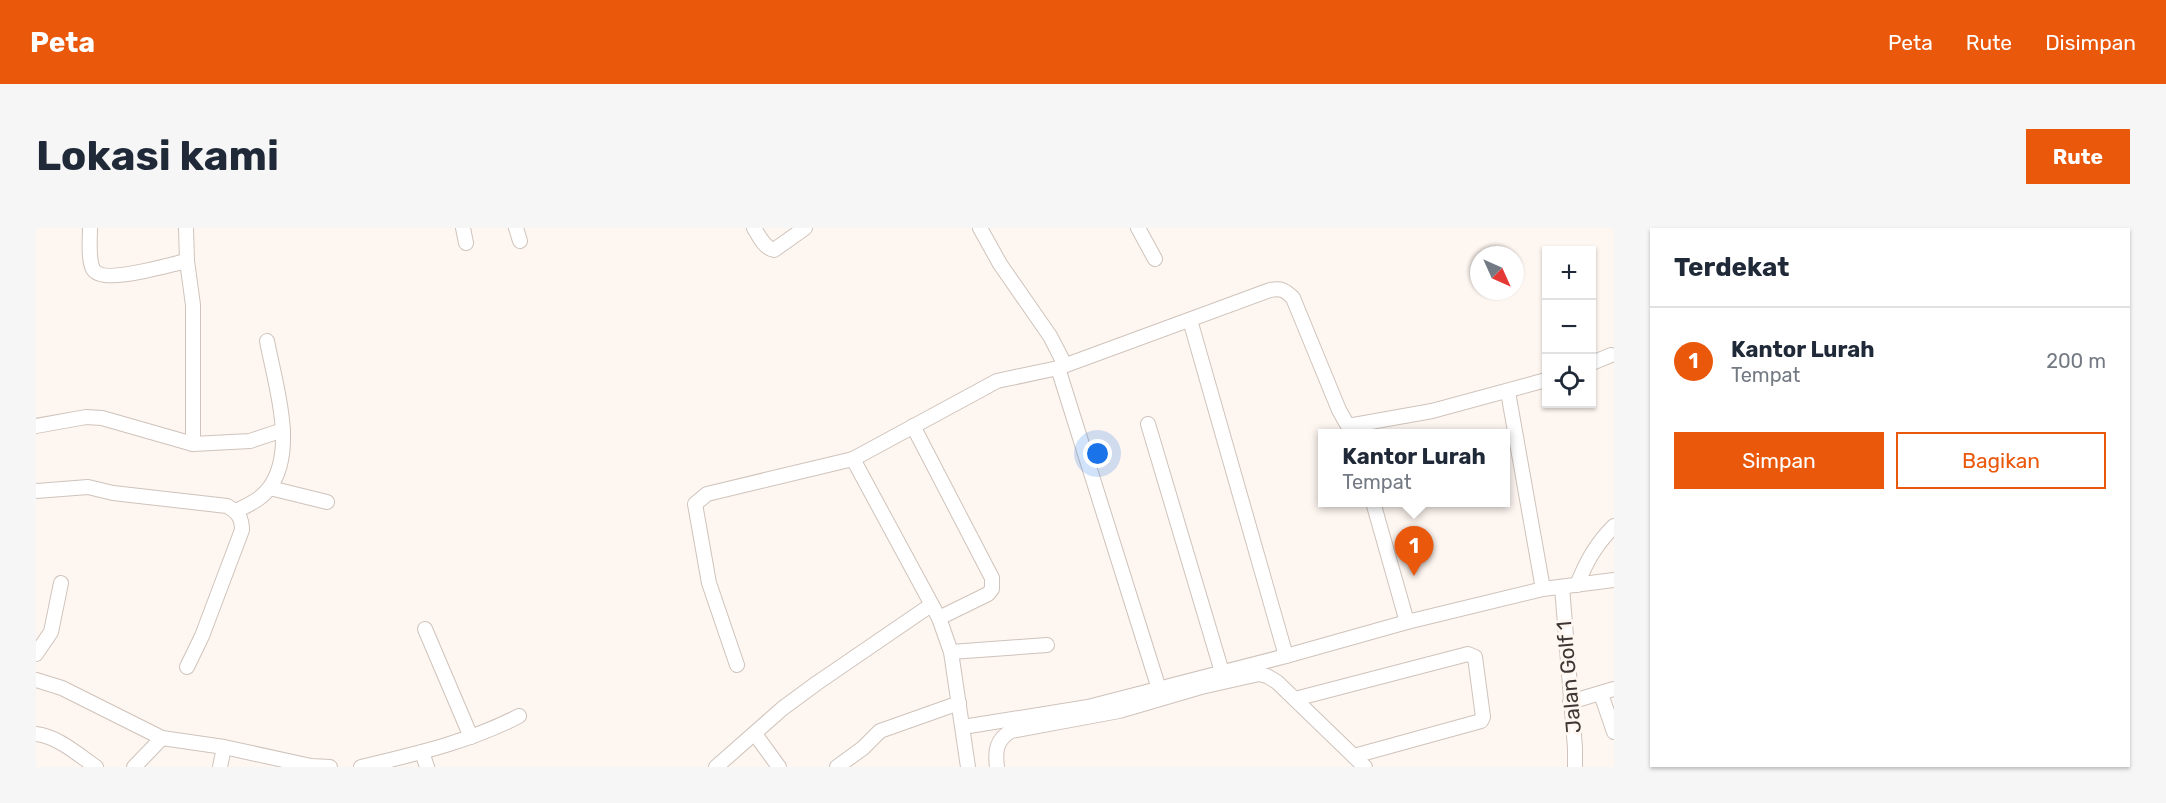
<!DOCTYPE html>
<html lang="id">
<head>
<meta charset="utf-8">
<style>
  :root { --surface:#fff; --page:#f6f6f7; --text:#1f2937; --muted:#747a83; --line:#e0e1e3; --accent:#ea580c }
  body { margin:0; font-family:Rubik,sans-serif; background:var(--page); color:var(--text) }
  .controls { position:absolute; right:18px; top:18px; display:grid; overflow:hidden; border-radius:0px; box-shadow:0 2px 4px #0004 }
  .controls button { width:54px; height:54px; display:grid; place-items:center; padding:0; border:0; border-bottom:2px solid var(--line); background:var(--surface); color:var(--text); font:30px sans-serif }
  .compass { position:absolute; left:1434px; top:18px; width:54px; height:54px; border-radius:50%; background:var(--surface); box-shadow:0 2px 4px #0004; rotate:135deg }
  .you { position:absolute; left:1062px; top:226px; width:21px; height:21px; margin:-15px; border:4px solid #fff; border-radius:50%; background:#1a73e8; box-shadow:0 0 0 9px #1a73e833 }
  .badge { display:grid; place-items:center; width:39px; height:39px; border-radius:50%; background:var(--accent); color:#fff; font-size:20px; font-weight:700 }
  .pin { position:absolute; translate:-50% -50px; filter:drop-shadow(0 2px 3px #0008) }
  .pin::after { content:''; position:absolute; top:32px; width:21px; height:18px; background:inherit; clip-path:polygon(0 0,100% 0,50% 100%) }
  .popup { position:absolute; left:1282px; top:201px; width:192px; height:78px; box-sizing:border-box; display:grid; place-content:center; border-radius:0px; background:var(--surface); filter:drop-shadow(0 2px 4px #0005); font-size:20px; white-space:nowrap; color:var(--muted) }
  .popup b { font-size:22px; color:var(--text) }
  .popup::after { content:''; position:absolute; left:50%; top:100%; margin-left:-12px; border:12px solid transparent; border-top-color:var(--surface) }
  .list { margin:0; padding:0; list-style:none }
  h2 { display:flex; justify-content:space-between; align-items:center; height:78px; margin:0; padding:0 24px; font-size:26px }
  h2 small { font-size:20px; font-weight:400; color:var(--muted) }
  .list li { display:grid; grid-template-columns:39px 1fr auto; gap:18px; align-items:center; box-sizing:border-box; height:108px; padding:0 24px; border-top:2px solid var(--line) }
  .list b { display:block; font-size:22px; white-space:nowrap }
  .list p { margin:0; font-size:20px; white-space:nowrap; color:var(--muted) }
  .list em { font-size:20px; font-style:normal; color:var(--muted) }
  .actions { display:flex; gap:12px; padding:18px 24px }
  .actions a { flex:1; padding:14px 0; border:2px solid var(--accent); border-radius:0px; text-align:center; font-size:21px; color:var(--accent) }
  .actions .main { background:var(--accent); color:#fff }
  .icon { flex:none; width:33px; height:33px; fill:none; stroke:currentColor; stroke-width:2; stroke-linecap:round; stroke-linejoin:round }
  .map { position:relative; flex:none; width:1578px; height:539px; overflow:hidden; border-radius:0px }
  header { display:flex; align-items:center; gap:36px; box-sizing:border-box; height:84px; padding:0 30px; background:var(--accent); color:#fff }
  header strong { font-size:28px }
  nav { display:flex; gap:33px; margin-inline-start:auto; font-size:21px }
  .intro { display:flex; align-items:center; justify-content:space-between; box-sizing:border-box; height:144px; padding:0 36px }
  h1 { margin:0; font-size:42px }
  .button { padding:15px 27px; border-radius:0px; background:var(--accent); color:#fff; font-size:21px; font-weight:700 }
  main { display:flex; gap:36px; padding:0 36px }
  aside { flex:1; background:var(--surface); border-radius:0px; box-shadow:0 2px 4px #0004 }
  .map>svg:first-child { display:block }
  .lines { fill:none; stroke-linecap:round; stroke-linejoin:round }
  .minor-casing { stroke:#cfc3bb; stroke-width:16 }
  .minor { stroke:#fff; stroke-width:14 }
  .labels { text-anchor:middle; stroke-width:6; stroke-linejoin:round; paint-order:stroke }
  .street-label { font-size:21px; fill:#3c3734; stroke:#fef6f1 }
</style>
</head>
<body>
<header>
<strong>Peta</strong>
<nav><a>Peta</a><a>Rute</a><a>Disimpan</a></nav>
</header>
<div class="intro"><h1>Lokasi kami</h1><a class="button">Rute</a></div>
<main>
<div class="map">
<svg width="1578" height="539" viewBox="0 0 1578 539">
  <rect width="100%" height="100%" fill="#fef6f1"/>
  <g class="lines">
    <defs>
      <g id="minor">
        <path d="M 54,0 C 54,12 52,31 57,41 C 66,58 134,36 151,33"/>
        <path d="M 150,0 L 151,33 L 157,77 L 157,216"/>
        <path d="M 427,0 L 430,15"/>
        <path d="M 480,0 L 484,13"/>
        <path d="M 718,0 C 723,8 728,20 738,22 L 769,0"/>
        <path d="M 944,0 L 964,36 L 1014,108 L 1029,137"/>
        <path d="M 1102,0 L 1119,31"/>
        <path d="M 1154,92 L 1250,428"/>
        <path d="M 1556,135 L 1575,127"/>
        <path d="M 1022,140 L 1123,461"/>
        <path d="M 1472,164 L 1507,361"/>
        <path d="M 1112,196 L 1186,444"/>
        <path d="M 0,198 L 50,189 L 66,190 L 157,216 L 214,213 L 247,202"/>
        <path d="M 877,198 L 956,350 L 956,361 L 952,366 L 903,390"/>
        <path d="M 817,231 L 961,153 L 1022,140 L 1234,62 C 1245,60 1249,62 1257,70 L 1303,182 L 1312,198 L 1396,183 L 1510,152"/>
        <path d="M 234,260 L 291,274"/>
        <path d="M 0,263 L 52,259 L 77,265 L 191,278 C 202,284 206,290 206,302 L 166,408 L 151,439"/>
        <path d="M 1337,274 L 1371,394"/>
        <path d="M 200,283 C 212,277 226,271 234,259 C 261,221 239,156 231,113"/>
        <path d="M 1541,357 C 1550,334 1560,316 1578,298"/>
        <path d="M 1526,359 L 1539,520 L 1539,539"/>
        <path d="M 389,401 L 435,509"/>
        <path d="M 915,424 L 1011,417"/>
        <path d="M 0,426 L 15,404 L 25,355"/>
        <path d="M 701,437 L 673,355 L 659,276 L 671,266 L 817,231 L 903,390 L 915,424 L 932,539"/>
        <path d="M 0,452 L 26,460 L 126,510 L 188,519 L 275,538 L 294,539"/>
        <path d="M 1565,466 L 1578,504"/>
        <path d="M 1259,471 L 1432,426 L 1439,429 L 1447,489 L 1445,493 L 1318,528"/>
        <path d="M 1534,474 L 1578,461"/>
        <path d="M 927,499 L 1052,479 L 1250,428 L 1371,394 L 1507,361 L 1578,352"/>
        <path d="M 0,506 C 23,509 41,526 60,539"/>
        <path d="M 719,506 L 743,539"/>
        <path d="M 386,524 L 391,539"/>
        <path d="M 98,539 L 126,510"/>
        <path d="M 184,539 L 188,519"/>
        <path d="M 325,539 C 379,526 433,514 483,488"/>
        <path d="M 680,539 L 747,480 L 781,455 L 895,377"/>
        <path d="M 801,539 L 827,520 L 844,503 L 923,475"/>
        <path d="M 961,539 C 959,523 960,512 975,503 L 1083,483 L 1165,459 L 1223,446 L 1231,448 L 1241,454 L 1329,539"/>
      </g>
    </defs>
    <!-- minor casing -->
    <use href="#minor" class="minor-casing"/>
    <!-- minor -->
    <use href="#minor" class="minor"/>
  </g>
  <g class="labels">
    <!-- street labels -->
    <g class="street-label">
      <text transform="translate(1533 449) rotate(-95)" y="7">Jalan Golf 1</text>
    </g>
  </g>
</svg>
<div class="controls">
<button>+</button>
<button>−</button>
<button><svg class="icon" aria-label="locate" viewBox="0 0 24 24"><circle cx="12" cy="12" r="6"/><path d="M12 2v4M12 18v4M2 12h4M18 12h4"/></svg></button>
</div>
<svg class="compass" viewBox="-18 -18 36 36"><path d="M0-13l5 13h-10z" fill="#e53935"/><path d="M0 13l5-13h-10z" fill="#747a83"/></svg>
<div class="you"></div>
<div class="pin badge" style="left:1378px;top:348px">1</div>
<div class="popup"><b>Kantor Lurah</b>Tempat</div>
</div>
<aside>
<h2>Terdekat<small></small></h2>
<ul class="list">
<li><span class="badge">1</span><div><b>Kantor Lurah</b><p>Tempat</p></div><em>200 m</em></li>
</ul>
<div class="actions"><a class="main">Simpan</a><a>Bagikan</a></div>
</aside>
</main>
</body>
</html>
